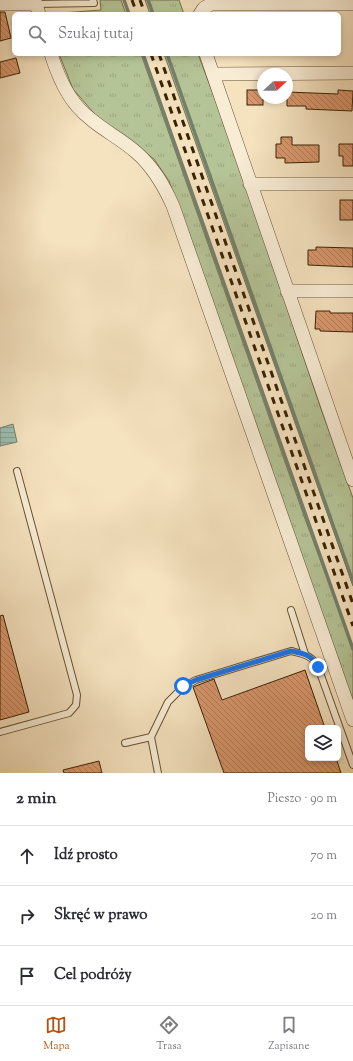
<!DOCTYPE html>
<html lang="pl">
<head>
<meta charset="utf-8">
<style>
  :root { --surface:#fff; --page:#f2f2f3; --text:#2b2b33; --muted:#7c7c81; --line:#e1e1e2; --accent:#b45309 }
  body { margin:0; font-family:"Sorts Mill Goudy",serif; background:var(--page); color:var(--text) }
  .controls { position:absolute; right:12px; bottom:12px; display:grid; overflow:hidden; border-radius:6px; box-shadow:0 2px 6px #0003 }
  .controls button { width:36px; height:36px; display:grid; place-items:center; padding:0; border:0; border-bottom:1px solid var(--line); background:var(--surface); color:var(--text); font:20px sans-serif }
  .compass { position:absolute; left:257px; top:68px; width:36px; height:36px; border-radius:50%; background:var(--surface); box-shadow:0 2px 6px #0003; rotate:68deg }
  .stop { position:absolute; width:12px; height:12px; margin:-9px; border:3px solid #1a73e8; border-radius:50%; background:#fff }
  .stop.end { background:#1a73e8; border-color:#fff; box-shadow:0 1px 4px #0008 }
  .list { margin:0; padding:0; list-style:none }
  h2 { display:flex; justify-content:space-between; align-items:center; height:52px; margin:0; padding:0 16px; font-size:17px }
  h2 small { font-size:13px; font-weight:400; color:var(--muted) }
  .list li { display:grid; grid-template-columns:26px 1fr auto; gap:12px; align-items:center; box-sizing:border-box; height:60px; padding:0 16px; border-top:1px solid var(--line) }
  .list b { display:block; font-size:15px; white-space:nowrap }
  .list em { font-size:13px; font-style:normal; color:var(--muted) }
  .icon { flex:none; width:22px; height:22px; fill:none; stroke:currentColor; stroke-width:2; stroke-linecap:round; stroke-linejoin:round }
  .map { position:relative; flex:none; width:353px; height:773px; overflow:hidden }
  .search { position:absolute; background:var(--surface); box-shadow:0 2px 6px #0003; left:12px; right:12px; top:12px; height:44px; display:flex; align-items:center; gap:10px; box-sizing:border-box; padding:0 14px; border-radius:6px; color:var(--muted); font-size:15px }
  .sheet { height:232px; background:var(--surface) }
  nav { display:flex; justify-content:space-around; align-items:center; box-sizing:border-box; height:56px; border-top:1px solid var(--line); background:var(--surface); font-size:11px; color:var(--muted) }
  nav a { display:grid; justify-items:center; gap:2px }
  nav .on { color:var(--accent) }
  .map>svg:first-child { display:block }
  .grass { fill:url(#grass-tufts); stroke:#76734c }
  .water { fill:url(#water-rules); stroke:#74806c }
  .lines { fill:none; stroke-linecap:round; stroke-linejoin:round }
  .stream { stroke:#74806c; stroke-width:3.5 }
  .building { fill:url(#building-back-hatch); stroke:#382202 }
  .service-casing { stroke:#675231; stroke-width:8 }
  .minor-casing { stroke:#675231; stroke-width:14 }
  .service { stroke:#f8ecd5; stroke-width:6 }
  .minor { stroke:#f8ecd5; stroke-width:13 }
  .rail { stroke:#382202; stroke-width:3; stroke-dasharray:7 7; stroke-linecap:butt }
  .route { stroke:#1a73e8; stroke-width:5 }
</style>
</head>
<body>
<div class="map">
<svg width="353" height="773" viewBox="0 0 353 773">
  <defs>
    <pattern id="grass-tufts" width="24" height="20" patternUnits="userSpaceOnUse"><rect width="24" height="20" fill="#b5c497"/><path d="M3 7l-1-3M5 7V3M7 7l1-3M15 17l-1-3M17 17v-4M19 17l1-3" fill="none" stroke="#9ca880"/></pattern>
    <pattern id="water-rules" width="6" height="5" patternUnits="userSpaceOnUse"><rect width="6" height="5" fill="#9cbeb2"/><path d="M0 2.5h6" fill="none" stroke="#87a397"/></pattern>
    <pattern id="building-back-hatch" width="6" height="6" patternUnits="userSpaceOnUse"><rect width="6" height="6" fill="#d9976d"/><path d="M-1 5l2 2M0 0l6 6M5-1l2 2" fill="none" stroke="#b17b57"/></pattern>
  </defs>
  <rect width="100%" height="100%" fill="#f5e2bf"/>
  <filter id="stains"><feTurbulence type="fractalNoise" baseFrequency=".005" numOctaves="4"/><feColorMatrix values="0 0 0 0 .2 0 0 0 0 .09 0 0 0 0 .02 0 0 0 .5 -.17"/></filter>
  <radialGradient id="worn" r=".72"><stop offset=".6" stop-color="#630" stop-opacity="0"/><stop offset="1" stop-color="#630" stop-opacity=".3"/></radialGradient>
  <!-- grass -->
  <g class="grass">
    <path d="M 100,0 L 121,0 L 126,14 L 61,14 L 62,13 L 101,10 Z"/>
    <path d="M 145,0 L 179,0 L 184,14 L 150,14 Z"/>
    <path d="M 59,54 L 141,54 L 304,516 L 353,648 L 353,703 L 169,181 L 154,159 L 99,119 L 73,89 Z"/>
    <path d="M 164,54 L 198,54 L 230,139 L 321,409 L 353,498 L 353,586 Z"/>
  </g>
  <!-- water -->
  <path class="water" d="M 13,424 L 17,442 L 0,446 L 0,428 Z"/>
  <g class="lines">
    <!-- stream -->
    <g class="stream">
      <path d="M 124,0 L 129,14"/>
      <path d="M 148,0 L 153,14"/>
      <path d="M 143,54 L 353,649"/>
      <path d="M 167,54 L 353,582"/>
    </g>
  </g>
  <!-- building -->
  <g class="building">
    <path d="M 0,12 L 5,12 L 11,38 L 0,41 Z"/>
    <path d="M 16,58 L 20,73 L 0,78 L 0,62 Z"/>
    <rect x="247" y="90" width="16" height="15"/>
    <path d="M 338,90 L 353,91 L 352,111 L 306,109 L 306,106 L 287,106 L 287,92 L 338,94 Z"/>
    <path d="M 281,137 L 292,137 L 292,145 L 319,145 L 319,162 L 285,163 L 285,158 L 276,158 L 276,144 L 281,144 Z"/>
    <path d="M 339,144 L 353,144 L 353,166 L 343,166 L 343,156 L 339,156 Z"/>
    <rect x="340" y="200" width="13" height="20"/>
    <path d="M 316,247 L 353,248 L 353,267 L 308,265 L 308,250 L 316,250 Z"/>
    <path d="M 316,311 L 330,311 L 330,313 L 353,313 L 353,332 L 320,331 L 320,329 L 315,329 Z"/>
    <path d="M 3,615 L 29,712 L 0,720 L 0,616 Z"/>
    <path d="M 305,670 L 325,728 L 308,728 L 308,758 L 336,758 L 341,773 L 224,773 L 193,687 L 214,679 L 222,700 Z"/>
    <path d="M 99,761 L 102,773 L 64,773 L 63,770 Z"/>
  </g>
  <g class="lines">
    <defs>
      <g id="service">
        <path d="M 36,4 L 94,3 L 93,0"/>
        <path d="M 291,610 L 305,654"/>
        <path d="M 0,732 L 69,713 L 76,705 L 77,695 L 17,471"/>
        <path d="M 125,743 L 151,737"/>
        <path d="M 158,773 L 151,737 L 168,702 L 183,687 L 196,680 L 291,651 C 303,654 312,655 318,667 L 353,765"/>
      </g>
      <g id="minor">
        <path d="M 0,4 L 36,4 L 39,14"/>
        <path d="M 200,14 L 204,8 L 211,4 L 353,4"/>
        <path d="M 51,54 C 57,73 64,91 77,106 C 94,126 118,136 137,153 C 154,168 164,186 173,206 L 353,720"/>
        <path d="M 206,54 L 353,480"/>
        <path d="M 213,74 L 353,73"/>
        <path d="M 250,184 L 353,184"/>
        <path d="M 287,291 L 353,291"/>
      </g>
    </defs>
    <!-- service casing -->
    <use href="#service" class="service-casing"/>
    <!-- minor casing -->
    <use href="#minor" class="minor-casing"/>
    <!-- service -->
    <use href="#service" class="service"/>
    <!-- minor -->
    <use href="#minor" class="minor"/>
    <!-- rail -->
    <g class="rail">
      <path d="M 132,0 L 137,14"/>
      <path d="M 140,0 L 145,14"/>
      <path d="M 151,54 L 353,626"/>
      <path d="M 159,54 L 353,604"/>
    </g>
  </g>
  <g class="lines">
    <!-- route -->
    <path class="route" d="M 183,686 L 196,680 L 291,651 C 303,653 312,655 318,667"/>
  </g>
  <rect width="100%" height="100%" filter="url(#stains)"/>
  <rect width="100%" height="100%" fill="url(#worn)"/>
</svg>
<div class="controls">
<button><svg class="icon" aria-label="layers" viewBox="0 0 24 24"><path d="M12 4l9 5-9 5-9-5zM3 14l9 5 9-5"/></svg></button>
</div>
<svg class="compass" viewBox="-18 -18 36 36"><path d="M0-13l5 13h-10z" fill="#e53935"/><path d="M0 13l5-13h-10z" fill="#7c7c81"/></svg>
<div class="stop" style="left:183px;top:686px"></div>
<div class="stop end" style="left:318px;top:667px"></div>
<div class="search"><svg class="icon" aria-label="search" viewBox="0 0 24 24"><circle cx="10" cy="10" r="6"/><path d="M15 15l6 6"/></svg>Szukaj tutaj</div>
</div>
<section class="sheet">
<h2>2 min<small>Pieszo · 90 m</small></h2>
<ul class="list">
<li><svg class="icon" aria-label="ahead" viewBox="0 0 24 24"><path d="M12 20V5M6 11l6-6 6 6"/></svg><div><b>Idź prosto</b></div><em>70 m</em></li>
<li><svg class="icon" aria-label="right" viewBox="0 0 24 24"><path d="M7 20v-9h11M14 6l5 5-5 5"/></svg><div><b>Skręć w prawo</b></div><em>20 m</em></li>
<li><svg class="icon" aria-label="arrive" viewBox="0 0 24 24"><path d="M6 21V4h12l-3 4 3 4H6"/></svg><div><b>Cel podróży</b></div></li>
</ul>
</section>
<nav>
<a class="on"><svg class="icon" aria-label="map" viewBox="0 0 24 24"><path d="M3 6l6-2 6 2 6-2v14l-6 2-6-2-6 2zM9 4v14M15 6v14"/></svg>Mapa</a>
<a><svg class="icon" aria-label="directions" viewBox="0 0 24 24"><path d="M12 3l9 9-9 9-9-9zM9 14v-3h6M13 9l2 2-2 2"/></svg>Trasa</a>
<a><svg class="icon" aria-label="saved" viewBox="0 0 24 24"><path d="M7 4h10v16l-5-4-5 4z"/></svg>Zapisane</a>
</nav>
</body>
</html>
